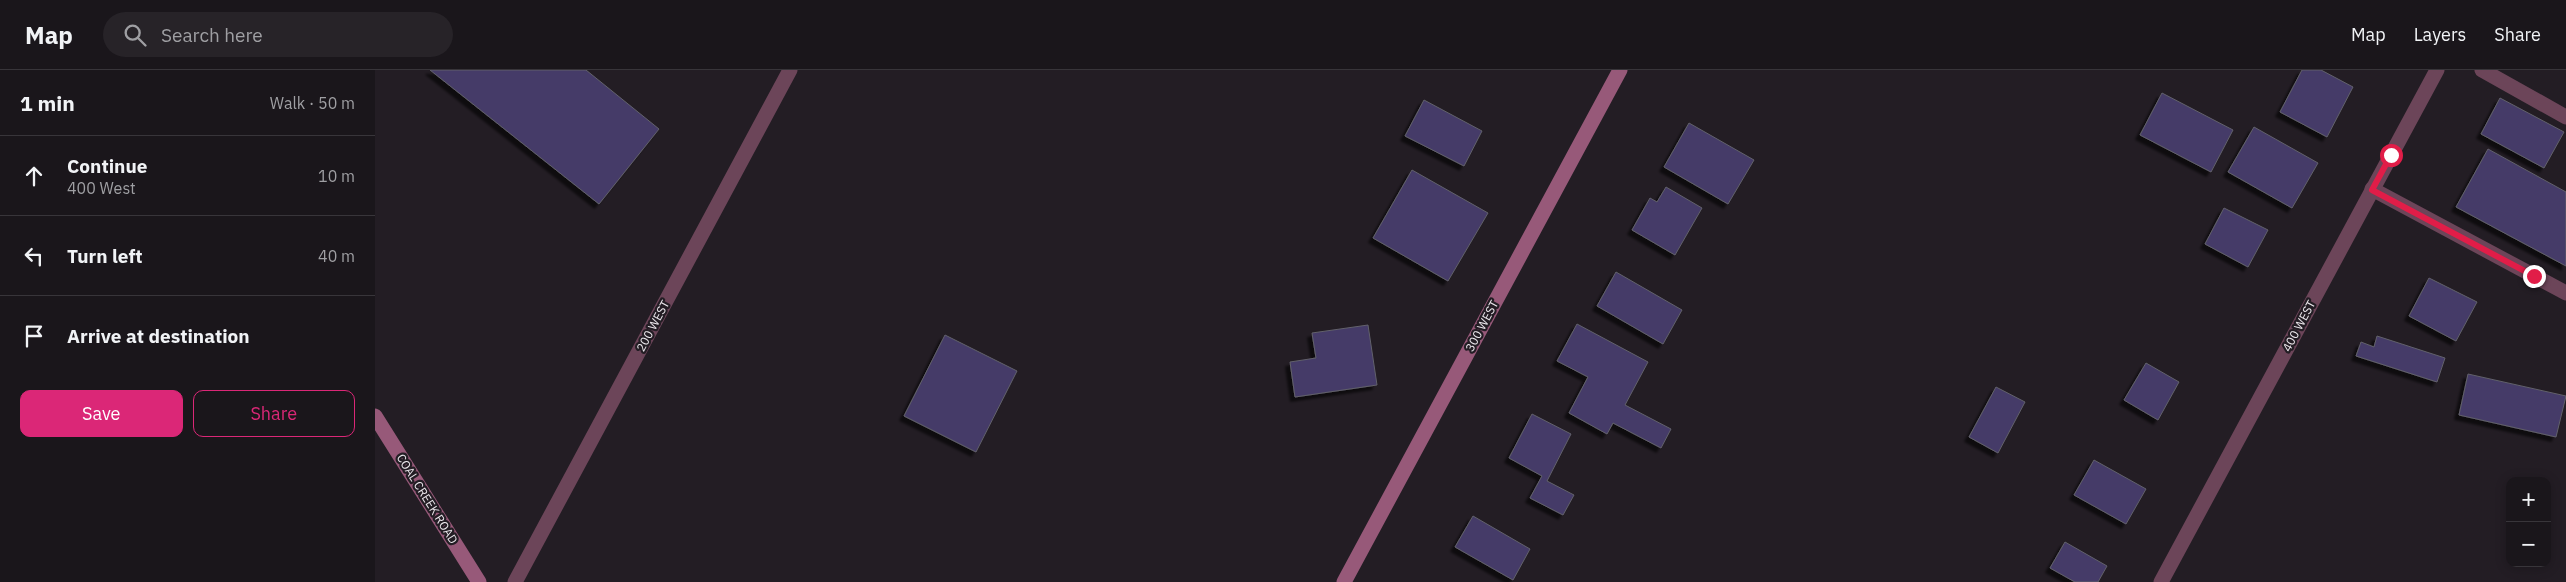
<!DOCTYPE html>
<html lang="en">
<head>
<meta charset="utf-8">
<style>
  :root { --surface:#1a161b; --page:#272328; --text:#f1f3f6; --muted:#9f9fa3; --line:#38353a; --accent:#db2777 }
  body { margin:0; font-family:"IBM Plex Sans",sans-serif; background:var(--page); color:var(--text) }
  .controls { position:absolute; right:15px; bottom:15px; display:grid; overflow:hidden; border-radius:10px; box-shadow:0 2px 12px #0003 }
  .controls button { width:45px; height:45px; display:grid; place-items:center; padding:0; border:0; border-bottom:1px solid var(--line); background:var(--surface); color:var(--text); font:25px sans-serif }
  .stop { position:absolute; width:15px; height:15px; margin:-11px; border:4px solid #e11d48; border-radius:50%; background:#fff }
  .stop.end { background:#e11d48; border-color:#fff; box-shadow:0 1px 5px #0008 }
  .list { margin:0; padding:0; list-style:none }
  h2 { display:flex; justify-content:space-between; align-items:center; height:65px; margin:0; padding:0 20px; font-size:21px }
  h2 small { font-size:16px; font-weight:400; color:var(--muted) }
  .list li { display:grid; grid-template-columns:32px 1fr auto; gap:15px; align-items:center; box-sizing:border-box; height:80px; padding:0 20px; border-top:1px solid var(--line) }
  .list b { display:block; font-size:19px; white-space:nowrap }
  .list p { margin:0; font-size:16px; white-space:nowrap; color:var(--muted) }
  .list em { font-size:16px; font-style:normal; color:var(--muted) }
  .actions { display:flex; gap:10px; padding:15px 20px }
  .actions a { flex:1; padding:11px 0; border:1px solid var(--accent); border-radius:10px; text-align:center; font-size:18px; color:var(--accent) }
  .actions .main { background:var(--accent); color:#fff }
  .icon { flex:none; width:28px; height:28px; fill:none; stroke:currentColor; stroke-width:2; stroke-linecap:round; stroke-linejoin:round }
  .map { position:relative; flex:none; width:2191px; height:512px; overflow:hidden }
  header { display:flex; align-items:center; gap:30px; box-sizing:border-box; height:70px; padding:0 25px; background:var(--surface); border-bottom:1px solid var(--line) }
  header strong { font-size:24px }
  nav { display:flex; gap:28px; margin-inline-start:auto; font-size:18px }
  .search { width:350px; height:45px; background:var(--page); display:flex; align-items:center; gap:12px; box-sizing:border-box; padding:0 18px; border-radius:28px; color:var(--muted); font-size:19px }
  main { display:flex }
  aside { flex:1; background:var(--surface) }
  .map>svg:first-child { display:block }
  .building { fill:#443b68; stroke:#62616b; filter:url(#shadow) }
  .lines { fill:none; stroke-linecap:round; stroke-linejoin:round }
  .lane { stroke:#6c4559; stroke-width:15 }
  .street { stroke:#6c4559; stroke-width:15 }
  .secondary { stroke:#975979; stroke-width:15 }
  .route { stroke:#e11d48; stroke-width:6 }
  .labels { text-anchor:middle; stroke-width:4.5; stroke-linejoin:round; paint-order:stroke }
  .street-label { font-size:12px; fill:#ebe7ec; stroke:#231d24 }
</style>
</head>
<body>
<header>
<strong>Map</strong>
<div class="search"><svg class="icon" aria-label="search" viewBox="0 0 24 24"><circle cx="10" cy="10" r="6"/><path d="M15 15l6 6"/></svg>Search here</div>
<nav><a>Map</a><a>Layers</a><a>Share</a></nav>
</header>
<main>
<aside>
<h2>1 min<small>Walk · 50 m</small></h2>
<ul class="list">
<li><svg class="icon" aria-label="ahead" viewBox="0 0 24 24"><path d="M12 20V5M6 11l6-6 6 6"/></svg><div><b>Continue</b><p>400 West</p></div><em>10 m</em></li>
<li><svg class="icon" aria-label="left" viewBox="0 0 24 24"><path d="M17 20v-9H6M10 6l-5 5 5 5"/></svg><div><b>Turn left</b></div><em>40 m</em></li>
<li><svg class="icon" aria-label="arrive" viewBox="0 0 24 24"><path d="M6 21V4h12l-3 4 3 4H6"/></svg><div><b>Arrive at destination</b></div></li>
</ul>
<div class="actions"><a class="main">Save</a><a>Share</a></div>
</aside>
<div class="map">
<svg width="2191" height="512" viewBox="0 0 2191 512">
  <defs>
    <filter id="shadow"><feDropShadow dx="-4.5" dy="4.5" stdDeviation="1" flood-color="#0009"/></filter>
  </defs>
  <rect width="100%" height="100%" fill="#231d24"/>
  <!-- building -->
  <g class="building">
    <path d="M 55,0 L 211,0 L 284,59 L 224,134 Z"/>
    <path d="M 1927,0 L 1946,0 L 1978,17 L 1952,67 L 1905,42 Z"/>
    <path d="M 1787,23 L 1858,60 L 1836,102 L 1765,65 Z"/>
    <path d="M 2125,28 L 2189,62 L 2169,98 L 2106,64 Z"/>
    <path d="M 1049,30 L 1107,61 L 1089,96 L 1030,66 Z"/>
    <path d="M 1314,53 L 1379,90 L 1353,134 L 1289,97 Z"/>
    <path d="M 1879,57 L 1943,93 L 1917,138 L 1853,102 Z"/>
    <path d="M 2113,79 L 2191,122 L 2191,196 L 2081,137 Z"/>
    <path d="M 1037,100 L 1113,143 L 1073,211 L 998,168 Z"/>
    <path d="M 1291,117 L 1327,138 L 1300,185 L 1257,160 L 1275,128 L 1282,132 Z"/>
    <path d="M 1849,138 L 1893,160 L 1873,197 L 1830,174 Z"/>
    <path d="M 1241,202 L 1307,240 L 1288,274 L 1222,236 Z"/>
    <path d="M 2054,208 L 2102,232 L 2081,271 L 2034,246 Z"/>
    <path d="M 1202,254 L 1273,292 L 1250,335 L 1296,359 L 1286,378 L 1238,353 L 1232,364 L 1194,343 L 1213,307 L 1182,291 Z"/>
    <path d="M 993,255 L 1002,315 L 920,327 L 915,292 L 941,288 L 937,263 Z"/>
    <path d="M 570,265 L 642,301 L 601,382 L 529,346 Z"/>
    <path d="M 2002,266 L 2070,288 L 2062,312 L 1981,286 L 1986,272 L 1999,277 Z"/>
    <path d="M 1771,293 L 1804,312 L 1783,350 L 1749,330 Z"/>
    <path d="M 2093,304 L 2191,326 L 2181,367 L 2084,345 Z"/>
    <path d="M 1621,317 L 1650,332 L 1623,383 L 1594,367 Z"/>
    <path d="M 1157,344 L 1196,364 L 1172,411 L 1199,425 L 1188,445 L 1155,428 L 1167,406 L 1134,388 Z"/>
    <path d="M 1719,390 L 1771,419 L 1751,454 L 1699,425 Z"/>
    <path d="M 1098,446 L 1155,479 L 1138,510 L 1080,477 Z"/>
    <path d="M 1690,472 L 1732,496 L 1723,512 L 1700,512 L 1675,498 Z"/>
  </g>
  <g class="lines">
    <!-- lane -->
    <g class="lane">
      <path d="M 2107,0 L 2191,47"/>
      <path d="M 1997,119 L 2191,223"/>
    </g>
    <!-- street -->
    <g class="street">
      <path d="M 140,512 L 415,0"/>
      <path d="M 1786,512 L 2062,0"/>
    </g>
    <!-- secondary -->
    <g class="secondary">
      <path d="M 0,346 L 104,512"/>
      <path d="M 969,512 L 1245,0"/>
    </g>
  </g>
  <g class="lines">
    <!-- route -->
    <path class="route" d="M 2016,85 L 1997,120 L 2159,206"/>
  </g>
  <g class="labels">
    <!-- street labels -->
    <g class="street-label">
      <text transform="translate(278 256) rotate(-62)" y="4">200 WEST</text>
      <text transform="translate(1107 256) rotate(-62)" y="4">300 WEST</text>
      <text transform="translate(1924 256) rotate(-62)" y="4">400 WEST</text>
      <text transform="translate(52 429) rotate(58)" y="4">COAL CREEK ROAD</text>
    </g>
  </g>
</svg>
<div class="controls">
<button>+</button>
<button>−</button>
</div>
<div class="stop" style="left:2016px;top:85px"></div>
<div class="stop end" style="left:2159px;top:206px"></div>
</div>
</main>
</body>
</html>
